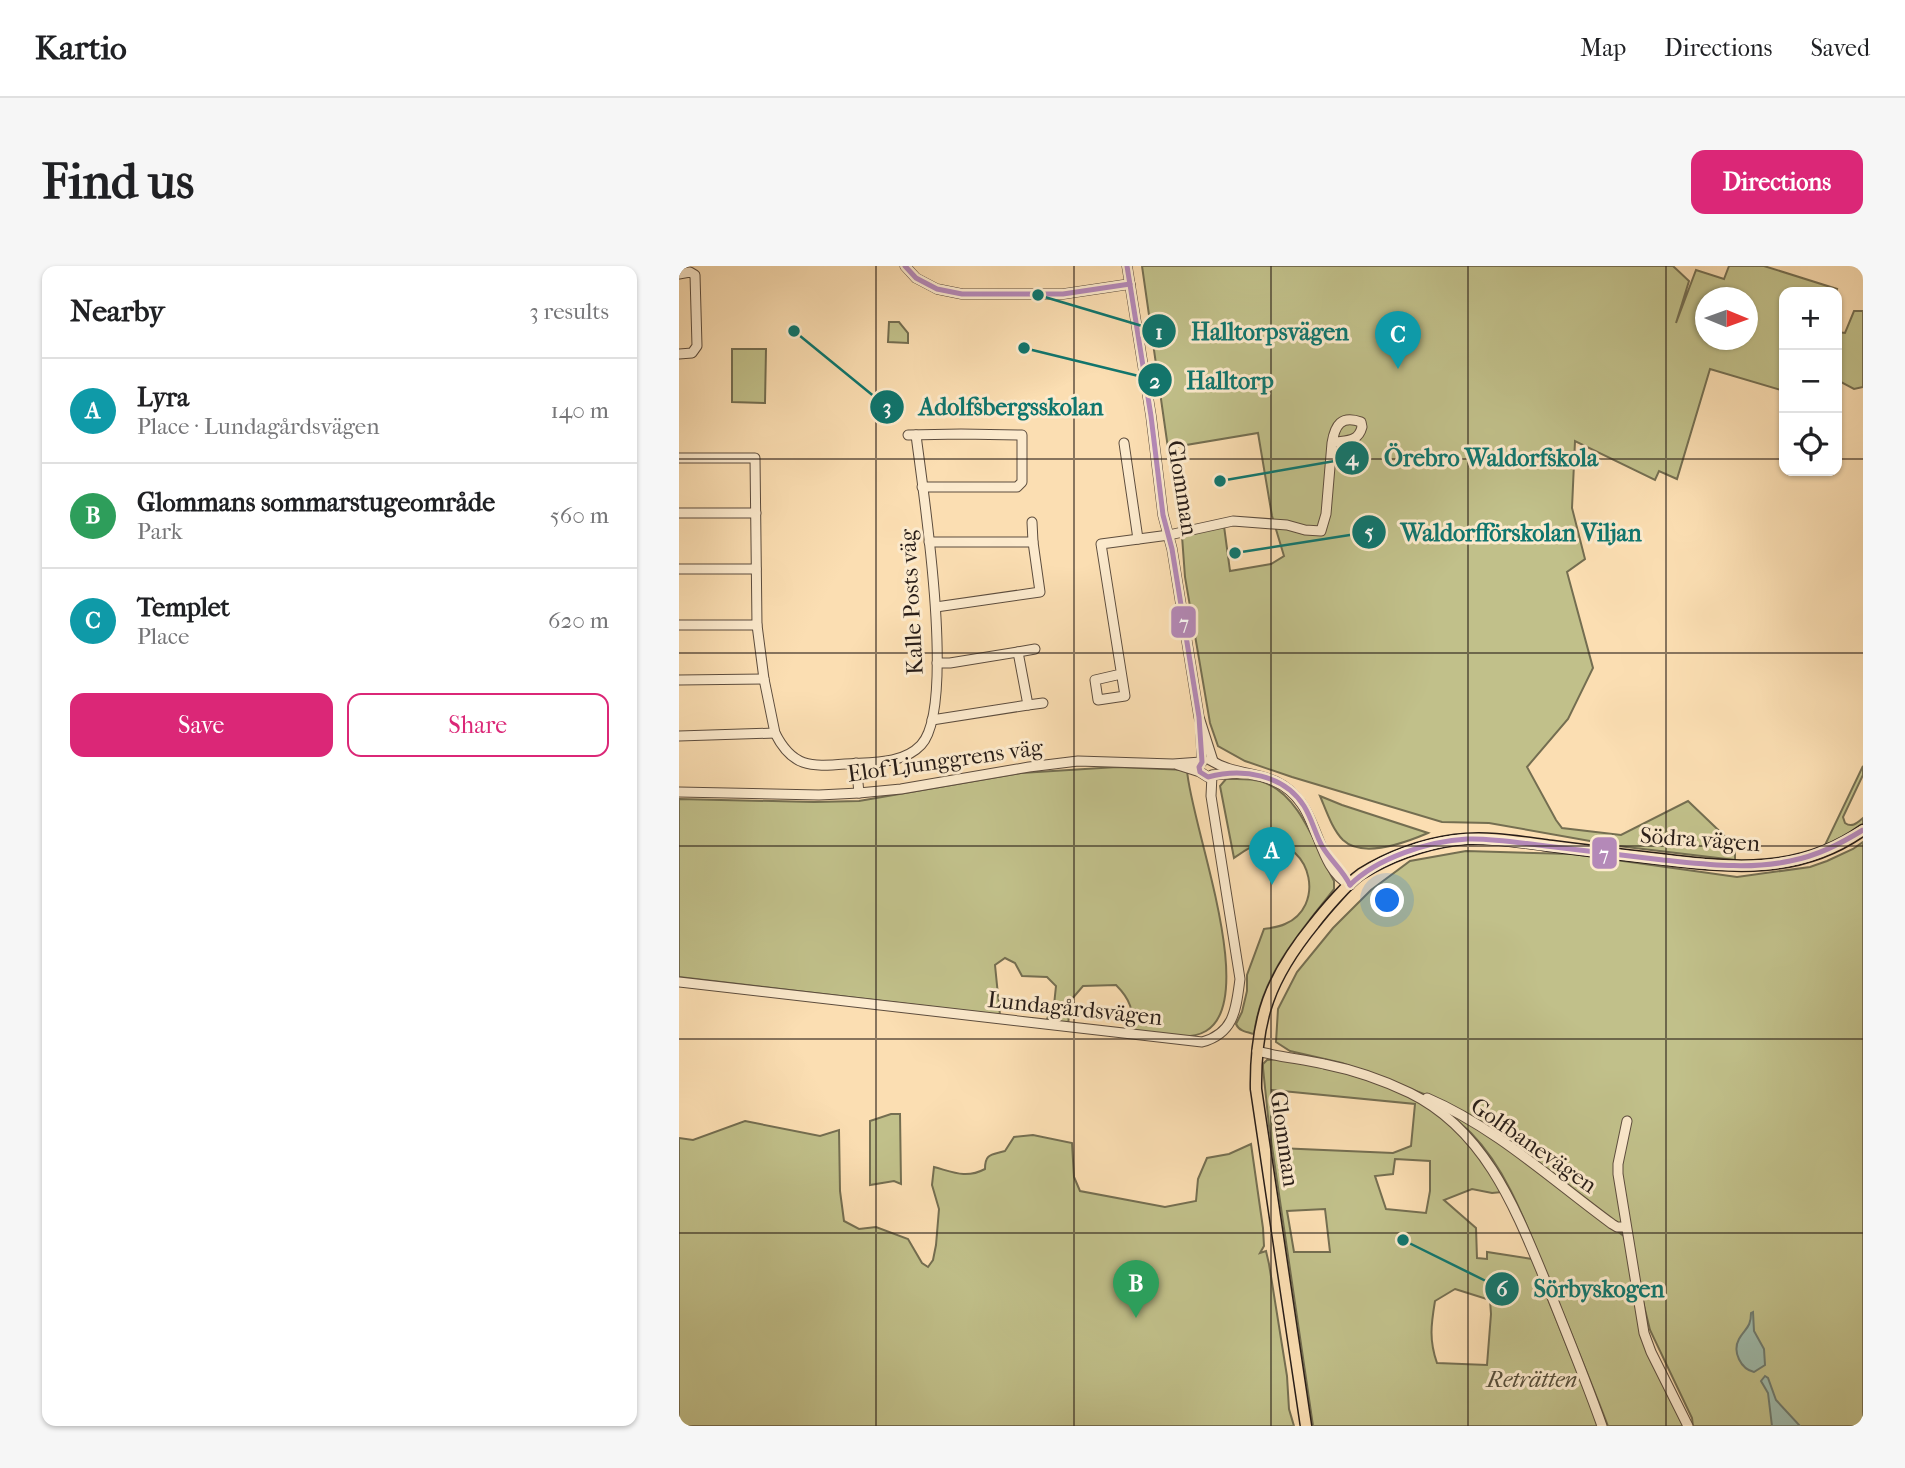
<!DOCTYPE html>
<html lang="en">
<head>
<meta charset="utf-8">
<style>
  :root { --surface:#fff; --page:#f6f6f6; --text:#202124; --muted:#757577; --line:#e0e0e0; --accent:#db2777 }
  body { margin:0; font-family:"IM FELL French Canon",serif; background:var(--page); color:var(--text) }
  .controls { position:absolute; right:21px; top:21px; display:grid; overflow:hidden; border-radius:14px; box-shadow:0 2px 5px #0004 }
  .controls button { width:63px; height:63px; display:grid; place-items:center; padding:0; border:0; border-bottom:2px solid var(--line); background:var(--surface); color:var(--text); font:35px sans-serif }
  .compass { position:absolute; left:1016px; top:21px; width:63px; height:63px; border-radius:50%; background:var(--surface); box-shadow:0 2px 5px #0004; rotate:91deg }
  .you { position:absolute; left:709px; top:635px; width:24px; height:24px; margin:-18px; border:5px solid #fff; border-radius:50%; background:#1a73e8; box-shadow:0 0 0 10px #1a73e833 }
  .badge { display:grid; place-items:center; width:46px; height:46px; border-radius:50%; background:var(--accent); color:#fff; font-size:23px; font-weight:700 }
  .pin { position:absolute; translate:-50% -58px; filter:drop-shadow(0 2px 4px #0008) }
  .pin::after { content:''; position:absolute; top:37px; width:24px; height:21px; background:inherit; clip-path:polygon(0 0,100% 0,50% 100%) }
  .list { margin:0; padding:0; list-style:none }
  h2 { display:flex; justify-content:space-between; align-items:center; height:91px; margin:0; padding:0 28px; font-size:30px }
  h2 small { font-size:23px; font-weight:400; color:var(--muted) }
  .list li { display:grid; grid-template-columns:46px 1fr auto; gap:21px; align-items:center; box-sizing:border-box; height:105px; padding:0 28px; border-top:2px solid var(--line) }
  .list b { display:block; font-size:26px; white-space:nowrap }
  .list p { margin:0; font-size:23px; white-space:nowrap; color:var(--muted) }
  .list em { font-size:23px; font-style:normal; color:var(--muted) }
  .actions { display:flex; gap:14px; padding:21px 28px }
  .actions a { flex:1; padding:16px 0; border:2px solid var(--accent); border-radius:14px; text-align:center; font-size:24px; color:var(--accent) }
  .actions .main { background:var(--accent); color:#fff }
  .icon { flex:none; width:38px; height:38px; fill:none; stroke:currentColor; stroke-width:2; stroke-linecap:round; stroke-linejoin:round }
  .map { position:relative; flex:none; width:1184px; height:1160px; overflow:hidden; border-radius:14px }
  header { display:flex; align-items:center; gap:42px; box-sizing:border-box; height:98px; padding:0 35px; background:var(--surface); border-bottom:2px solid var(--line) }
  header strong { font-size:33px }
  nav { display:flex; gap:38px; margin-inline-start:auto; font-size:24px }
  .intro { display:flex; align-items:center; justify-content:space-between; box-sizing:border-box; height:168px; padding:0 42px }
  h1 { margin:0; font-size:49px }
  .button { padding:18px 32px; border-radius:14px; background:var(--accent); color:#fff; font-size:24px; font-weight:700 }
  main { display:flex; gap:42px; padding:0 42px }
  aside { flex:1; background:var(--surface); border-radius:14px; box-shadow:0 2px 5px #0004 }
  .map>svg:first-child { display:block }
  .green { fill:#c1c08a; stroke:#746e51; stroke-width:2; fill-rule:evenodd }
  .water { fill:#9fbcad; stroke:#6f7c71; stroke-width:2 }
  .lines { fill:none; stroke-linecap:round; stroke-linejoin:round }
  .minor-casing { stroke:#5d4d3e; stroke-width:11 }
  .major-casing { stroke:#281d18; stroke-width:13 }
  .minor { stroke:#fceacd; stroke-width:9 }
  .major { stroke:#fbdeb2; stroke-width:10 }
  .bus-1-casing { stroke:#fceacd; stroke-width:10 }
  .bus-1 { stroke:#b489b8; stroke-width:5 }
  .grid { fill:none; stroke:#281d18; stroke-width:2; stroke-opacity:0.55 }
  .labels { text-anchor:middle; stroke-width:6; stroke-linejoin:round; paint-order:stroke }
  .street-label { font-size:23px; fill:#281d18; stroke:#fceacd }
  .park-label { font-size:23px; font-style:italic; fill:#564e3a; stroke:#fceacd }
  .leader { fill:none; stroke:#0f766e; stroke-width:2.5 }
  .callout-dot { fill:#0f766e; stroke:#fceacd; stroke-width:2.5 }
  .mark-label { font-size:21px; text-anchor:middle; font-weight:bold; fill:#fff }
  .callout-label { font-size:24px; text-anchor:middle; font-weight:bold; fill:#0f766e; stroke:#fceacd; stroke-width:6; stroke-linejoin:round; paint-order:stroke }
  .line-badge { stroke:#fceacd; stroke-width:2.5 }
  .badge-label { font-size:19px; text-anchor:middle; font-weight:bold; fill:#fff }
</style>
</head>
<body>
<header>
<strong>Kartio</strong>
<nav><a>Map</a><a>Directions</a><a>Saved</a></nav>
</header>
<div class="intro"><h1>Find us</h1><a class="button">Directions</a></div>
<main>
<aside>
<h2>Nearby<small>3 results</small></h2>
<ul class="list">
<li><span class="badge" style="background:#0f9aa8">A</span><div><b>Lyra</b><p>Place · Lundagårdsvägen</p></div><em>140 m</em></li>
<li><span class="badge" style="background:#2e9e5b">B</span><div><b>Glommans sommarstugeområde</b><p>Park</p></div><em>560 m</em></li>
<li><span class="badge" style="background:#0f9aa8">C</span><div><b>Templet</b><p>Place</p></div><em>620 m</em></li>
</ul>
<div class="actions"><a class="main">Save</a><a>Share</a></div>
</aside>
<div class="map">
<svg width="1184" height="1160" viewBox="0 0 1184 1160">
  <rect width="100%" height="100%" fill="#fbdeb2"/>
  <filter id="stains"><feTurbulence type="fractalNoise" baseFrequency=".00286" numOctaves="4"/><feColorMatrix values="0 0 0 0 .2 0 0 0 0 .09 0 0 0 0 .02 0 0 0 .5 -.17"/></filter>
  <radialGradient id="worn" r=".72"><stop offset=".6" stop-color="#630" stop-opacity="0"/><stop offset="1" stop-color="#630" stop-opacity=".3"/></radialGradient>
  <!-- green -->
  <g class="green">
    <path d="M 463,0 L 994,0 L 1010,15 L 997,57 L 1017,4 L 1045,13 L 1050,0 L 1085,0 L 1158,23 L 1157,26 L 1105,26 L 1105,125 L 1031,103 L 998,213 L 980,205 L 976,214 L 896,175 L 893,242 L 906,293 L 888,306 L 914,402 L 889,453 L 848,501 L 877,554 L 883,562 L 942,569 L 1009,535 L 1056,580 L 1056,594 L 939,580 L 810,557 L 763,556 L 613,511 L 566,495 L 539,480 L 531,457 L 506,311 L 503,270 L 545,260 L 551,305 L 592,298 L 605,290 L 593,250 L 579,167 L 489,182 ZM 1027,32 L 1069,32 L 1069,74 L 1027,74 Z"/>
    <path d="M 1175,45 L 1184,45 L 1184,121 L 1175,123 L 1158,114 L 1158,66 L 1166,67 Z"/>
    <path d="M 210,56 L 220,56 L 229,67 L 229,77 L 209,76 Z"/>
    <path d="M 53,83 L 87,83 L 86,137 L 53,136 Z"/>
    <path d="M 1184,500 L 1184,509 L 1164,551 L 1166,557 C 1173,562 1178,557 1184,552 L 1184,558 L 1161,574 L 1146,579 Z"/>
    <path d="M 438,501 L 508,504 C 511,556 581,733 527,765 C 509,776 474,767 454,765 C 454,744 452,734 437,719 L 404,720 L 392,734 L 389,758 L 367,755 L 375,739 L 377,720 L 368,711 L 343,710 L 336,697 L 326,692 L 316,699 L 321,749 L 0,711 L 0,533 L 135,536 L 180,535 L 342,507 Z"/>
    <path d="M 547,513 C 558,513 570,512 581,515 C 621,526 637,582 655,615 L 655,623 C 619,669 583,708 575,768 C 567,766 560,765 557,758 L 563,746 L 568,725 L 568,709 L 585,663 C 591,662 600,661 606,658 C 646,641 634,578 589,576 C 577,576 565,585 555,592 L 541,520 Z"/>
    <path d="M 641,530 L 663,539 L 749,567 C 728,576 684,593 664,574 C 653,563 647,544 641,530 Z"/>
    <path d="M 1184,576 L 1184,1160 L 1014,1160 L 1013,1152 L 971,1064 L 948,971 L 933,961 L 946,971 L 956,1036 L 1005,1160 L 929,1160 C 909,1109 889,1058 867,1007 C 847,958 829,905 792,867 C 779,854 764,844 749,834 L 758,833 L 663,797 L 611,785 L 597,776 L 599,743 L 618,706 L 654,662 L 692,624 L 731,595 L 787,585 L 894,588 L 1058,611 L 1131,601 L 1148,595 L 1174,583 Z"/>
    <path d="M 598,793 L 650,802 L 692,815 L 743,834 L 770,857 L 802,891 L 824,926 L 813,927 L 793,923 L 765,934 L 797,962 L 798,992 L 808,993 L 808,986 L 853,993 L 920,1160 L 634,1160 L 590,860 L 584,802 L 584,798 L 588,794 ZM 593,824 L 736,838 L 732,880 L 714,887 L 599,882 ZM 716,893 L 751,895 L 751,925 L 747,947 L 707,943 L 696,910 L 714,908 ZM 646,943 L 651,986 L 615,986 L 608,945 ZM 776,1023 L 811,1034 L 812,1048 L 808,1099 L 758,1097 C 750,1074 752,1059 756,1035 Z"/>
    <path d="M 212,848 L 221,848 L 222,918 L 215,915 L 191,919 L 191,855 Z"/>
    <path d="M 66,855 L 141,870 L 160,864 L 161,925 L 165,955 L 180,963 L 197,961 L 229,973 L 243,997 L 249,1001 L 254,994 L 257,979 L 260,943 L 253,919 L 255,901 C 274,906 287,913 306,903 C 306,887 313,889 326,885 L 335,871 L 354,869 L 393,877 L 395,911 L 401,925 L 486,941 L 517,935 L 519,913 L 528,892 L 550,888 L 572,878 L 584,962 L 585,980 L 581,987 L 587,985 L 590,998 L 608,1110 L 610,1143 L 615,1160 L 0,1160 L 0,872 L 14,874 Z"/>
  </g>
  <!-- water -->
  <g class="water">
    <path d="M 1074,1046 L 1075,1065 L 1085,1083 L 1086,1099 L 1075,1106 C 1062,1103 1053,1086 1060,1073 C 1066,1062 1072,1062 1072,1047 Z"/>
    <path d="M 1086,1110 L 1089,1112 L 1097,1134 L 1121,1160 L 1093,1160 L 1089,1127 L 1082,1115 Z"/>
  </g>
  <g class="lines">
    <defs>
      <g id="minor">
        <path d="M 226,0 L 237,12 L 258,23 L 283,28 L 384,28 L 451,18"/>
        <path d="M 448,0 L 472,150 L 484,249 L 493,283 L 520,451 L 534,495"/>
        <path d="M 0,8 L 11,6 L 16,9 L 18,80 L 13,87 L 0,88"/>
        <path d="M 229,169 L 282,168 L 343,169 L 343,216 L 338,221 L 243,221"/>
        <path d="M 445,177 L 459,273"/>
        <path d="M 0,192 L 76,192 L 78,359 L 85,413 L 96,467 C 113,501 131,501 166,498 C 191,496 223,499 242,479 C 278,441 244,225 237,169"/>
        <path d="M 0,247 L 77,247"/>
        <path d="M 353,256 L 354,276"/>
        <path d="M 250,276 L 354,276 L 361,326 L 257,341"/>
        <path d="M 0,303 L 77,303"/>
        <path d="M 0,359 L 78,359"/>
        <path d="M 339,386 L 356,383"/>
        <path d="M 442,408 L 416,414 L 419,434 L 446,430 L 422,278 L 490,269 L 554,255 L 608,259 L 626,264 L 642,265 L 647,248 L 653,177 C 666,174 679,177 683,161 L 682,156 C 662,149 656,159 653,177"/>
        <path d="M 0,414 L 85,413"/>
        <path d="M 349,439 L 364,437"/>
        <path d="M 253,454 L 349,439 L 339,386 L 271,397 L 258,397"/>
        <path d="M 522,469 L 523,496"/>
        <path d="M 0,470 L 96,467"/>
        <path d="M 531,494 C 563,514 596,501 622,537 C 640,561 643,605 671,619"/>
        <path d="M 177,497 L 180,527"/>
        <path d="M 499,499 L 521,506 L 529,511 L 534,509 L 559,507"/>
        <path d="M 0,526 L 140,529 L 180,527 L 222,523 L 350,501 L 399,495 L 494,498 L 522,496"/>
        <path d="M 0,716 L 523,776 C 556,767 557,742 561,713 L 532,530 L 533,509"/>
        <path d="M 578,785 C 600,791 623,793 645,798 C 675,804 704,814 731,827 C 810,866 839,950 871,1026 C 889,1071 907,1115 923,1160"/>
        <path d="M 748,832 C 816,861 873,914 933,958 L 938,961 L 947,961"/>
        <path d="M 948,855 L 939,898 L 939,908 L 965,1067 L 972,1086 L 1009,1160"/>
      </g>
      <path id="major" d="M 627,1160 L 577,823 C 576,753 591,712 635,658 C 645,645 669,617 682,608 C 709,591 744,578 776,574 C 806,570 836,575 865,579 C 904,584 942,589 981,593 C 1053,602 1121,609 1184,564"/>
    </defs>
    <!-- minor casing -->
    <use href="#minor" class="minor-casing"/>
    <!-- major casing -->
    <use href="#major" class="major-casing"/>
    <!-- minor -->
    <use href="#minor" class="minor"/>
    <!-- major -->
    <use href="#major" class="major"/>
    <defs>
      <g id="bus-1">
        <path d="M 226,0 L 237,12 L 258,23 L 283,28 L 384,28 L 451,18"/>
        <path d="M 448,0 L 472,150 L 484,249 L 493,283 L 520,451 L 523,496 L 520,501 L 521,506 L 529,511 C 563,502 605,508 625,540 C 633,553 636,567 643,580 C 651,594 664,604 671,619"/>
        <path d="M 671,619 C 698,592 750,575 788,573 C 815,572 841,577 867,580 C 906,585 945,589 984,594 C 1026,598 1069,604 1111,595 C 1138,590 1161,578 1184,564"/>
      </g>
    </defs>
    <!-- bus-1 casing -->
    <use href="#bus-1" class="bus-1-casing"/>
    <!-- bus-1 -->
    <use href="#bus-1" class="bus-1"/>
  </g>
  <!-- grid -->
  <path class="grid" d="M 197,0 L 197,1160M 395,0 L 395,1160M 592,0 L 592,1160M 789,0 L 789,1160M 987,0 L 987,1160M 0,193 L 1105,193M 1158,193 L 1184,193M 0,387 L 1184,387M 0,580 L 1184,580M 0,773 L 1184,773M 0,967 L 1184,967"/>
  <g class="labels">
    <!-- street labels -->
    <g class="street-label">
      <text transform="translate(504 222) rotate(81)" y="8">Glomman</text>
      <text transform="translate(232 336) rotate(-93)" y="8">Kalle Posts väg</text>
      <text transform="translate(266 494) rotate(-8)" y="8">Elof Ljunggrens väg</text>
      <text transform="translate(1021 573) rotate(4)" y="8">Södra vägen</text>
      <text transform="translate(396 742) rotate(6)" y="8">Lundagårdsvägen</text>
      <text transform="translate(606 873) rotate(82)" y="8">Glomman</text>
      <text transform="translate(855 879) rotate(35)" y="8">Golfbanevägen</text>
    </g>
    <!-- park labels -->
    <g class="park-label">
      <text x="853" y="1121">Reträtten</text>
    </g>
  </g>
  <!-- callouts -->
  <path class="leader" d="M359 29L480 65M345 82L476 114M115 65L208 141M541 215L673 192M556 287L690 266M724 974L823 1023"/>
  <g class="callout-dot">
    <circle cx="359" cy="29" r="7"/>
    <circle cx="345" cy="82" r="7"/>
    <circle cx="115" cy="65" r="7"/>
    <circle cx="541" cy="215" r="7"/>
    <circle cx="556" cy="287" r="7"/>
    <circle cx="724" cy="974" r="7"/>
    <circle cx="480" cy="65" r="18"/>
    <circle cx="476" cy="114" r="18"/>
    <circle cx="208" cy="141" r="18"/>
    <circle cx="673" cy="192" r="18"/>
    <circle cx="690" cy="266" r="18"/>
    <circle cx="823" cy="1023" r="18"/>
  </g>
  <g class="mark-label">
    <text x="480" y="73">1</text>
    <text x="476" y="122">2</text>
    <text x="208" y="148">3</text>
    <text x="673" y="199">4</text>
    <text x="690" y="273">5</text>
    <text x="823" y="1030">6</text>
  </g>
  <g class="callout-label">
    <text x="591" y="74">Halltorpsvägen</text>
    <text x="551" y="123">Halltorp</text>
    <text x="332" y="149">Adolfsbergsskolan</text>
    <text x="812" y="200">Örebro Waldorfskola</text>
    <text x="842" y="275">Waldorfförskolan Viljan</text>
    <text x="920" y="1031">Sörbyskogen</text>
  </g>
  <g class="line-badge">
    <rect x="491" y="339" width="27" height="34" rx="7" fill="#b489b8"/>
    <rect x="912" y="570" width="27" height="34" rx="7" fill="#b489b8"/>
  </g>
  <g class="badge-label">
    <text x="505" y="363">7</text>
    <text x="925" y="594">7</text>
  </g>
  <rect width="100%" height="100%" filter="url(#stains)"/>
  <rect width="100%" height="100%" fill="url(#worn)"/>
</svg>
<div class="controls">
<button>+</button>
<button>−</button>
<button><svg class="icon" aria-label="locate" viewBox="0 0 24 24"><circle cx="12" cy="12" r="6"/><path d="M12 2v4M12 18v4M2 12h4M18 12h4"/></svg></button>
</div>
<svg class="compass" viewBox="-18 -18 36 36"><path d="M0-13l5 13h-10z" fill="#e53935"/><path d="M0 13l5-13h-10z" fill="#757577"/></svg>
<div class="you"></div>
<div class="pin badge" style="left:593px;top:619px;background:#0f9aa8">A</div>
<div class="pin badge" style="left:457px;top:1052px;background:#2e9e5b">B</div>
<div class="pin badge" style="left:719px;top:103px;background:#0f9aa8">C</div>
</div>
</main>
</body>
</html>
